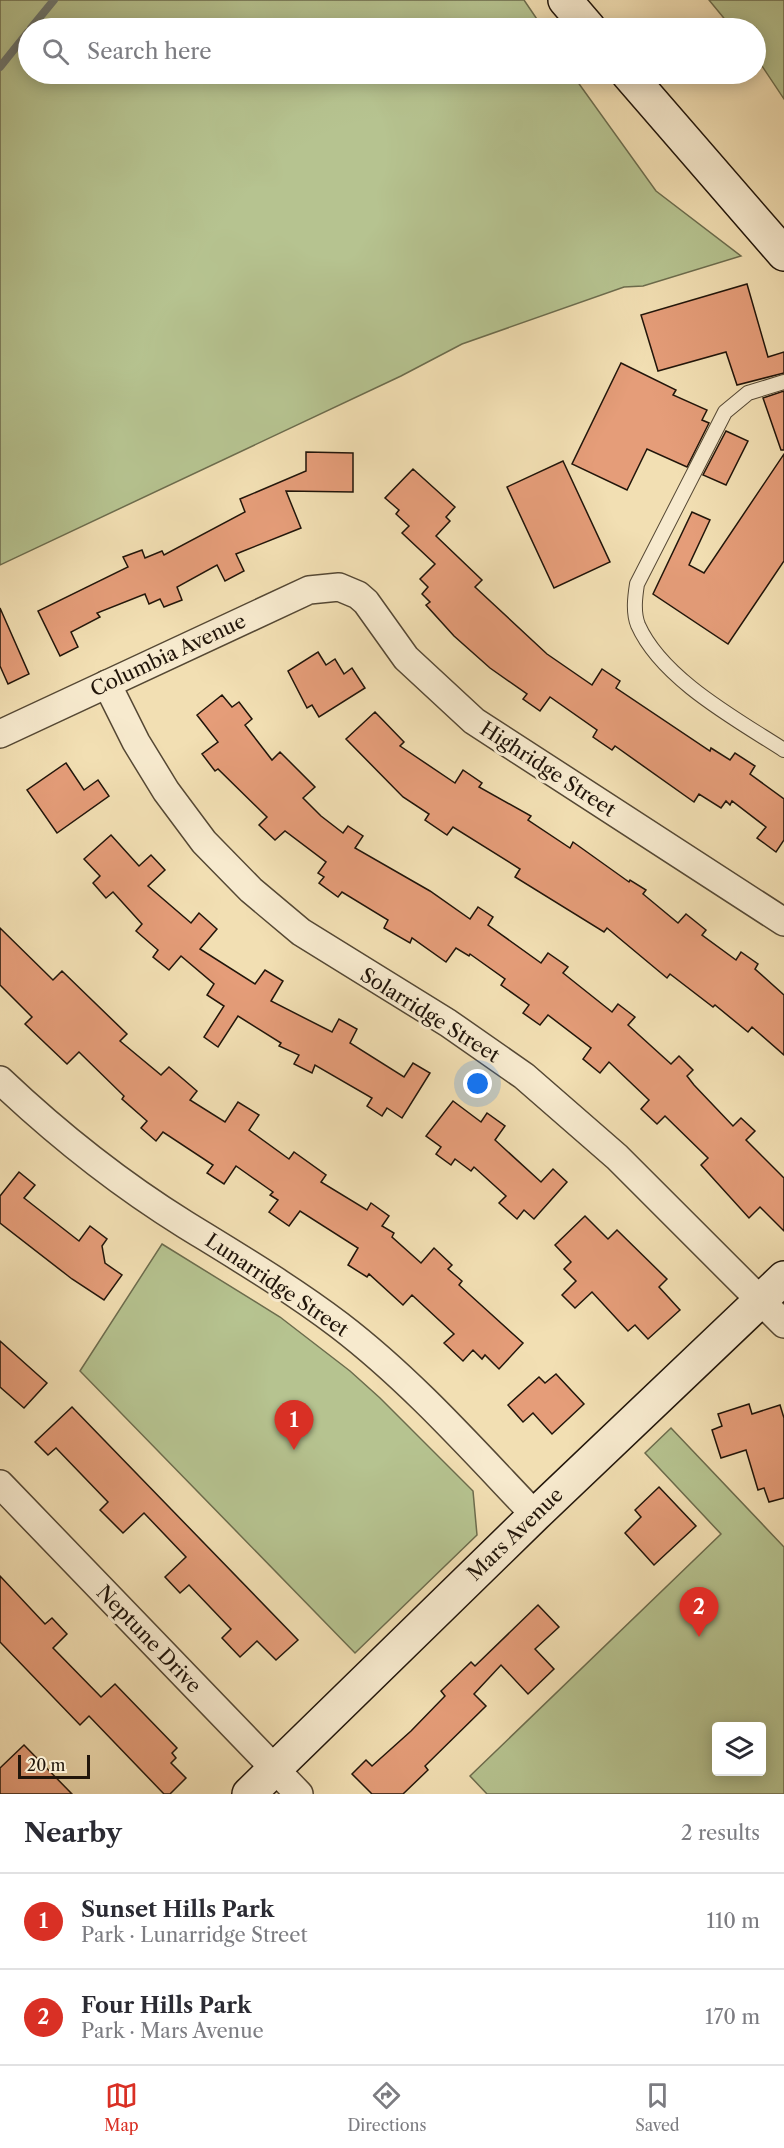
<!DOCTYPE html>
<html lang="en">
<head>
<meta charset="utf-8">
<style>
  :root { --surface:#fff; --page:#f7f7f7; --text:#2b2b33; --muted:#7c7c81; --line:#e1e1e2; --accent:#d93025 }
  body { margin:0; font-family:"Libre Caslon Text",serif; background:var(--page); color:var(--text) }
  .controls { position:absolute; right:18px; bottom:18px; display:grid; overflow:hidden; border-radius:6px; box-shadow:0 3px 15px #0003 }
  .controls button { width:54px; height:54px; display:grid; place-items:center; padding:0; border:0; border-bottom:2px solid var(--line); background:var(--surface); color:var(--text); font:30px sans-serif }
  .scale { position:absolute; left:18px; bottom:15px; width:72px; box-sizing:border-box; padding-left:6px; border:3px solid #21150a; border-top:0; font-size:16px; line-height:21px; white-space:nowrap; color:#21150a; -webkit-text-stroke:4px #f7eace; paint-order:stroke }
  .you { position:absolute; left:478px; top:1084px; width:21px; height:21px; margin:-15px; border:4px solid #fff; border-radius:50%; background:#1a73e8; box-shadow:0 0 0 9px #1a73e833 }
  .badge { display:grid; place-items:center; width:39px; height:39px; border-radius:50%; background:var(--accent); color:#fff; font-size:20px; font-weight:700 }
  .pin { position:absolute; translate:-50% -50px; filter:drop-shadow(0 2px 3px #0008) }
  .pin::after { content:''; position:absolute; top:32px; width:21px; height:18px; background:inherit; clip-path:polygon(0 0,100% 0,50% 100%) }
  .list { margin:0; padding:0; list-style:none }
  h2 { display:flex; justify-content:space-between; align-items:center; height:78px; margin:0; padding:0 24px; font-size:26px }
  h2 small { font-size:20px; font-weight:400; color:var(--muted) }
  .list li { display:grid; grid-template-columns:39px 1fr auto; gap:18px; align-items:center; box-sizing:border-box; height:96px; padding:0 24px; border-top:2px solid var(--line) }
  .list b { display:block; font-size:22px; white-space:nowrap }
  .list p { margin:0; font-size:20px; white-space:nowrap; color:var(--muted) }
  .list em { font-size:20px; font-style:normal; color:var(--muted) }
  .icon { flex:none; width:33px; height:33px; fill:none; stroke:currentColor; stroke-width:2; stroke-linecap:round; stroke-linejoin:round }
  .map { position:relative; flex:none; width:784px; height:1794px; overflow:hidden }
  .search { position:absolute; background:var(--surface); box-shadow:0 3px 15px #0003; left:18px; right:18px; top:18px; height:66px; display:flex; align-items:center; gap:15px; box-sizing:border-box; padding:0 21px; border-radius:33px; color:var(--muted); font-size:22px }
  .sheet { height:270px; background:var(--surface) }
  nav { display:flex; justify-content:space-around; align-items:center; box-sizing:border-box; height:84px; border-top:2px solid var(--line); background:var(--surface); font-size:16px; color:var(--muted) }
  nav a { display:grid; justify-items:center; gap:3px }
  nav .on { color:var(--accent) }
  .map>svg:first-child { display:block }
  .green { fill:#b6c390; stroke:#6c6c4d; stroke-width:1.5; fill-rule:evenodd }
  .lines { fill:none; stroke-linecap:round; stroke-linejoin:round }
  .stream { stroke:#6d7872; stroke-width:8 }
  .building { fill:#e59d79; stroke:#21150a; stroke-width:1.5 }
  .lane-casing { stroke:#554834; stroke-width:16 }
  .street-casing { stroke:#554834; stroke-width:30 }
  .secondary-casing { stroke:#21150a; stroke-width:36 }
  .lane { stroke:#f7eace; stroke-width:14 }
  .street { stroke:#f7eace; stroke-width:27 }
  .secondary { stroke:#f7eace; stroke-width:33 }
  .labels { text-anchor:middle; stroke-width:6; stroke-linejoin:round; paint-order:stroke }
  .street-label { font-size:20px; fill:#21150a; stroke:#f7eace }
</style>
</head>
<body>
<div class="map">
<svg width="784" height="1794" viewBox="0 0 784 1794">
  <rect width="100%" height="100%" fill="#f2dfb3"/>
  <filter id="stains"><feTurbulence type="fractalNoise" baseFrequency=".00333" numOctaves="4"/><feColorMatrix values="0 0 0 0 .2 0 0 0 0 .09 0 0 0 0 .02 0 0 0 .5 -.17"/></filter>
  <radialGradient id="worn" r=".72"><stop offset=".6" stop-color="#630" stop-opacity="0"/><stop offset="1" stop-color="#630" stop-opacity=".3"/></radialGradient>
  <!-- green -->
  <g class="green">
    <path d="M 0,0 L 524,0 L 543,28 L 28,28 L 28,74 L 572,74 L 656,191 L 741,256 L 643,286 L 624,287 L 462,344 L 401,376 L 0,565 Z"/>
    <path d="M 709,0 L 784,0 L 784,99 L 756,57 L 756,28 L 732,28 Z"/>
    <path d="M 162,1244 L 280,1317 L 350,1371 L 380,1398 L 473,1491 L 477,1535 L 355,1653 L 80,1371 Z"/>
    <path d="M 671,1428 L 784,1547 L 784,1794 L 487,1794 L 470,1776 L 721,1534 L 645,1453 ZM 762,1726 L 762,1772 L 716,1772 L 716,1726 Z"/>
  </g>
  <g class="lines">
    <!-- stream -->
    <g class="stream">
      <path d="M 31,28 L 54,0"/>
      <path d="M 0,67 L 28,32"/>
    </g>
  </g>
  <!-- building -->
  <g class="building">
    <path d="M 747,284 L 768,357 L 784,352 L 784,373 L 737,385 L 726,352 L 658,371 L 641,315 Z"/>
    <path d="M 621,363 L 676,390 L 673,395 L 707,410 L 702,420 L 709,423 L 687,467 L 647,449 L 627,490 L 572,464 Z"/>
    <path d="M 784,391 L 784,450 L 781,450 L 763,398 Z"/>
    <path d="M 726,431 L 748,441 L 726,485 L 703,475 Z"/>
    <path d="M 306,452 L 353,453 L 353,492 L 286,491 L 301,528 L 236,554 L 244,571 L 225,581 L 217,565 L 177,587 L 182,600 L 164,607 L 160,599 L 149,604 L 145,594 L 97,613 L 100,617 L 71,632 L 78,647 L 60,656 L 38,611 L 128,567 L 123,557 L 142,550 L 145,558 L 162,551 L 164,555 L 245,512 L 240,499 L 306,471 Z"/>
    <path d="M 784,454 L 784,561 L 728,644 L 653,594 L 692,512 L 710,520 L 689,565 L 704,573 Z"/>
    <path d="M 563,461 L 610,562 L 554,588 L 507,487 Z"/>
    <path d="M 413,469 L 455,507 L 446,517 L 450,521 L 436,536 L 482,580 L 475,587 L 547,654 L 592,685 L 602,669 L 620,681 L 616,688 L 710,751 L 711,748 L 730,760 L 735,753 L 755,766 L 750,774 L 784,799 L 784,840 L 776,852 L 757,838 L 766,827 L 732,801 L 730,805 L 726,801 L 721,808 L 699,794 L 694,802 L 615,746 L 612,750 L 593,737 L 597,730 L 550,697 L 540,711 L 523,699 L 527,694 L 490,668 L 454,636 L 426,605 L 430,602 L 422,594 L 428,587 L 420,579 L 435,564 L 402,533 L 409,526 L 396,514 L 399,510 L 385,498 Z"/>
    <path d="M 0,608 L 29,674 L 8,684 L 0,666 Z"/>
    <path d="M 318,652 L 326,665 L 335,659 L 344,674 L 352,668 L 365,688 L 319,717 L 312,705 L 307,708 L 288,671 Z"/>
    <path d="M 222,695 L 232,707 L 239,702 L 252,719 L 245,725 L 272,760 L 280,752 L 315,787 L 303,798 L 321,816 L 343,833 L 348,826 L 363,836 L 355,848 L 430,891 L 470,919 L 478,907 L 493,917 L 488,925 L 541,963 L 548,953 L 568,967 L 563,973 L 612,1012 L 618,1004 L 635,1017 L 628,1025 L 671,1064 L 679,1056 L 693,1070 L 687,1076 L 694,1085 L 733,1126 L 741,1118 L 755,1131 L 746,1140 L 784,1178 L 784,1231 L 760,1207 L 749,1218 L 701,1165 L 708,1158 L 665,1116 L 657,1124 L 641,1109 L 649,1100 L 609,1062 L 600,1073 L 583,1059 L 591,1048 L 548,1015 L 540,1025 L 523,1013 L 529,1005 L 501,985 L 505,979 L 470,954 L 469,956 L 456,948 L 446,962 L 412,938 L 410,943 L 384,928 L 388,920 L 342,892 L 338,897 L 319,883 L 324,877 L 318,873 L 326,862 L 285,831 L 275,840 L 259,825 L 267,817 L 218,769 L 215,771 L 202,754 L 218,742 L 197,715 Z"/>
    <path d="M 375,712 L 404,742 L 400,746 L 455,783 L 463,770 L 482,783 L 479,787 L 531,816 L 528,820 L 570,848 L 573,842 L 629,882 L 630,880 L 646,890 L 643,894 L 678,923 L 686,914 L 706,930 L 702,935 L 736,960 L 741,952 L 758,964 L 755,969 L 784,995 L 784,1055 L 752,1027 L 748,1032 L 715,1005 L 713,1007 L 670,974 L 667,978 L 607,928 L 604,932 L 515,877 L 520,869 L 453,827 L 447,835 L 425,820 L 429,814 L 403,797 L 346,739 Z"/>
    <path d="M 66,763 L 84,790 L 98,780 L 109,796 L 57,833 L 27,790 Z"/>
    <path d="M 111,835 L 139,866 L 151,855 L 165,870 L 148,886 L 191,923 L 199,913 L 217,929 L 200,949 L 255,984 L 265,970 L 283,981 L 271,1001 L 332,1032 L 339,1019 L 357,1029 L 350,1043 L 404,1077 L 413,1063 L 430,1073 L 402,1118 L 387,1108 L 382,1116 L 367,1106 L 372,1098 L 315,1065 L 312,1073 L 294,1064 L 299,1055 L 279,1046 L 281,1043 L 238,1016 L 218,1047 L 204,1037 L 224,1006 L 207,995 L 214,984 L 181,956 L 169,970 L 153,957 L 158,950 L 136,931 L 142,924 L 113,892 L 106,898 L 93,883 L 100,876 L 84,859 Z"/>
    <path d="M 0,928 L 53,980 L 62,971 L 127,1034 L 120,1041 L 161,1075 L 169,1067 L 197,1091 L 190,1100 L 225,1122 L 238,1102 L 259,1115 L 249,1130 L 289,1159 L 294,1152 L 326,1175 L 321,1182 L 367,1210 L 371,1203 L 389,1216 L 382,1226 L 394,1233 L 392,1237 L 421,1263 L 434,1248 L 452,1265 L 448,1269 L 462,1281 L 459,1285 L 523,1343 L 499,1369 L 485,1355 L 482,1359 L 473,1350 L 463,1361 L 444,1343 L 454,1334 L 412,1295 L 403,1305 L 369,1274 L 367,1277 L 348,1265 L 358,1248 L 300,1211 L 289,1226 L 269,1212 L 278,1200 L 270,1195 L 273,1192 L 236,1166 L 224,1184 L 207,1173 L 213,1165 L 163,1132 L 156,1141 L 141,1128 L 147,1121 L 122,1099 L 124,1096 L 79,1052 L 67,1064 L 25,1024 L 32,1017 L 0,985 Z"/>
    <path d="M 453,1101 L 481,1122 L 487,1113 L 505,1126 L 495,1140 L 541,1182 L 553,1169 L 567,1182 L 534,1219 L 524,1210 L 517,1219 L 499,1203 L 506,1196 L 474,1167 L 471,1171 L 455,1159 L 451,1165 L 436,1154 L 441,1147 L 426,1136 Z"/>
    <path d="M 19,1172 L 35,1185 L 24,1198 L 79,1241 L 90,1226 L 107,1239 L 102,1246 L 105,1263 L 122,1275 L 104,1300 L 72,1279 L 0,1223 L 0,1196 Z"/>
    <path d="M 585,1216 L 608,1239 L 617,1230 L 667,1279 L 659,1287 L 680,1310 L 648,1339 L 635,1325 L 628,1331 L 592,1292 L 575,1308 L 562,1295 L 576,1281 L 564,1269 L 571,1262 L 555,1245 Z"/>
    <path d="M 0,1341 L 47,1383 L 24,1408 L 0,1387 Z"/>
    <path d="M 556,1374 L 584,1404 L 552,1434 L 533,1413 L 523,1422 L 508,1405 L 539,1377 L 545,1383 Z"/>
    <path d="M 749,1404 L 752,1414 L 780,1405 L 784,1418 L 784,1498 L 769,1502 L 764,1488 L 758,1490 L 746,1450 L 721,1458 L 712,1430 L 722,1426 L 718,1414 Z"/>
    <path d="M 72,1407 L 298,1640 L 276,1660 L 257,1641 L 240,1657 L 222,1638 L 231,1629 L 189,1585 L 180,1593 L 165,1577 L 186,1557 L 144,1513 L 123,1533 L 100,1510 L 108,1502 L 56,1448 L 48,1455 L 35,1442 Z"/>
    <path d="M 659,1487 L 696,1526 L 654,1565 L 625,1533 L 641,1517 L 635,1510 Z"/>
    <path d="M 0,1576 L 45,1624 L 52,1618 L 67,1634 L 53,1648 L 101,1697 L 115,1684 L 177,1748 L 172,1753 L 176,1758 L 171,1763 L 186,1778 L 170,1794 L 164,1794 L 89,1716 L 80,1725 L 0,1642 Z"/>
    <path d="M 538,1605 L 559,1627 L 535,1649 L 554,1669 L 528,1694 L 501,1665 L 474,1694 L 486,1706 L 425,1766 L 428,1770 L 403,1794 L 372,1794 L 352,1774 L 366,1760 L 372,1766 L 411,1731 L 445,1696 L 441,1691 L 471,1662 L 475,1666 Z"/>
    <path d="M 24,1745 L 72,1794 L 0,1794 L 0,1768 Z"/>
  </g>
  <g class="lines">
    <defs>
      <path id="lane" d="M 784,382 L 748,393 L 725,412 L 637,584 C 635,597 633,612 638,625 C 662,679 736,719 784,750"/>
      <g id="street">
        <path d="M 107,684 L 136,742 L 166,791 L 204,842 L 251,890 L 301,932 L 448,1023 L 524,1076 L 617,1157 L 784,1324"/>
        <path d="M 0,734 L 309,590 L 339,587 L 358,595 L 366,602 L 406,658 L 474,721 L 784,922"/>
        <path d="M 0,1080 C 57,1134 120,1184 186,1225 C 238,1257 290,1288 339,1325 C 411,1380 472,1449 535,1515"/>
        <path d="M 0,1484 L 299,1794"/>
      </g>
      <g id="secondary">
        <path d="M 565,0 L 589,28"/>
        <path d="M 628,74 L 784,254"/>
        <path d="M 249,1794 L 535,1515 L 784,1278"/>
      </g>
    </defs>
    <!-- lane casing -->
    <use href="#lane" class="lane-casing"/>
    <!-- street casing -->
    <use href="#street" class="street-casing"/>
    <!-- secondary casing -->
    <use href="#secondary" class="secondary-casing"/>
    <!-- lane -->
    <use href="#lane" class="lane"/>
    <!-- street -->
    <use href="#street" class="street"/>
    <!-- secondary -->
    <use href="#secondary" class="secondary"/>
  </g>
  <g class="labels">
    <!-- street labels -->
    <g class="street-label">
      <text transform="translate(168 655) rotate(-25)" y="7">Columbia Avenue</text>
      <text transform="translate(548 769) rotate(33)" y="7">Highridge Street</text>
      <text transform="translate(430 1015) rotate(32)" y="7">Solarridge Street</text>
      <text transform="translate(277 1285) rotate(34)" y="7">Lunarridge Street</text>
      <text transform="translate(515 1534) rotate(-44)" y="7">Mars Avenue</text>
      <text transform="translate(149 1639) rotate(46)" y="7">Neptune Drive</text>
    </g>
  </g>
  <rect width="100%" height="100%" filter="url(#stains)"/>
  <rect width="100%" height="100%" fill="url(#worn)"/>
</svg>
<div class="controls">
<button><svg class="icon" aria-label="layers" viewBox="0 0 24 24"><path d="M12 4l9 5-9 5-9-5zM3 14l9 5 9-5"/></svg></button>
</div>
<div class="scale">20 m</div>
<div class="you"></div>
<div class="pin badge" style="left:294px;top:1450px">1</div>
<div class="pin badge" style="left:699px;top:1637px">2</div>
<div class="search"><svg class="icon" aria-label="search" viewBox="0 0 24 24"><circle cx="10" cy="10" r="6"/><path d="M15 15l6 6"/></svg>Search here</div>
</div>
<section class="sheet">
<h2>Nearby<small>2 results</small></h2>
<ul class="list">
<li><span class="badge">1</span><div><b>Sunset Hills Park</b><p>Park · Lunarridge Street</p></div><em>110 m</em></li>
<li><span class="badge">2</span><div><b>Four Hills Park</b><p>Park · Mars Avenue</p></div><em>170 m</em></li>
</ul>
</section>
<nav>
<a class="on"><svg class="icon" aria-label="map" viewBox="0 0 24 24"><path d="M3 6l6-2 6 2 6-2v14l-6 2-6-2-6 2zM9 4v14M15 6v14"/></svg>Map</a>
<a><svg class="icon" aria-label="directions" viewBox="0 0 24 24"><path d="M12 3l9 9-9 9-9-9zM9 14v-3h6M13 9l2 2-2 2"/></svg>Directions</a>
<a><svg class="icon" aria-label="saved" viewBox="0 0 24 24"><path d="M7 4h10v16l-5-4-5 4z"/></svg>Saved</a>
</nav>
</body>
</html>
